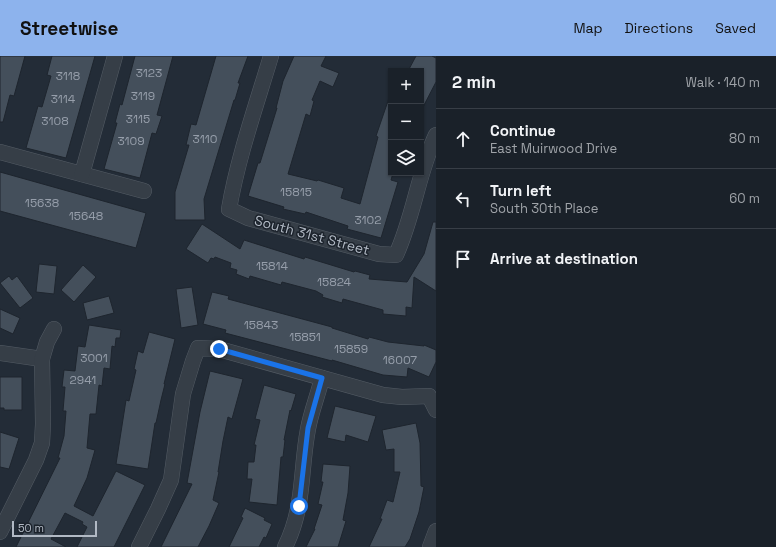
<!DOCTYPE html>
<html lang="en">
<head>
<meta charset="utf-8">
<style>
  :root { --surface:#1a2129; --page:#272e35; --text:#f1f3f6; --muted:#9fa3a8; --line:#383e46; --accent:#8db3ed }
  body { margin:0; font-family:"Space Grotesk",sans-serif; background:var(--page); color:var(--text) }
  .controls { position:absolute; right:12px; top:12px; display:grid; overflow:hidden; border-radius:0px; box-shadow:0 1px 3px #0004 }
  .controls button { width:36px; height:36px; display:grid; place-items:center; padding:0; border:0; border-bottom:1px solid var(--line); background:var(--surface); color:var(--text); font:20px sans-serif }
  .scale { position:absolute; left:12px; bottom:10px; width:85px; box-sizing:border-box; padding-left:4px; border:2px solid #b1b9c4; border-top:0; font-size:11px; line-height:14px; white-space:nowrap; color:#b1b9c4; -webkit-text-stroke:3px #1c232c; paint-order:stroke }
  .stop { position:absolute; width:12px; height:12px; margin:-9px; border:3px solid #1a73e8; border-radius:50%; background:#fff }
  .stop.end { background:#1a73e8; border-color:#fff; box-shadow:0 1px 4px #0008 }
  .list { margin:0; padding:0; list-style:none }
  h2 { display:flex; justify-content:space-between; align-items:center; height:52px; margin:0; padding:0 16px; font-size:17px }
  h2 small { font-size:13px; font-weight:400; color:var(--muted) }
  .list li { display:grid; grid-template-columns:26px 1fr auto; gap:12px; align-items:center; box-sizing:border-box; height:60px; padding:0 16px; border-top:1px solid var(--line) }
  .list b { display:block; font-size:15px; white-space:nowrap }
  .list p { margin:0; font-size:13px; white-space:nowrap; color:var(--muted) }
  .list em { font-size:13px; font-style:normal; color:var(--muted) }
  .icon { flex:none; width:22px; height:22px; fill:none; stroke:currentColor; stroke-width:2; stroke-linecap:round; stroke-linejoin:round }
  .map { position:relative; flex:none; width:436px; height:491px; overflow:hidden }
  header { display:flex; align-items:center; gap:24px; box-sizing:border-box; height:56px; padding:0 20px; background:var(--accent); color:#111 }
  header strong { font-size:19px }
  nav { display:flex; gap:22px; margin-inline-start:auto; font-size:14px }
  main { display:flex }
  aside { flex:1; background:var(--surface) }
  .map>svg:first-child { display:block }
  .building { fill:#444f5b; stroke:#1e252e }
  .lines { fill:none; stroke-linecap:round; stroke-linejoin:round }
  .minor-casing { stroke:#545c65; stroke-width:16 }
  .minor { stroke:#363e47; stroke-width:15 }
  .route { stroke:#1a73e8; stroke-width:5 }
  .labels { text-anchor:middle; stroke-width:3; stroke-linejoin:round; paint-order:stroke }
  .number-label { font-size:12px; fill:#969eaa }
  .street-label { font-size:14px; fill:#b1b9c4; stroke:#1c232c }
</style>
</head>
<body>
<header>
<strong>Streetwise</strong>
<nav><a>Map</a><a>Directions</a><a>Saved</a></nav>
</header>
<main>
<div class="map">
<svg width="436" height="491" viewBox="0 0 436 491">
  <rect width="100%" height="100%" fill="#232c37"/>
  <!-- building -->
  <g class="building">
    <path d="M 0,0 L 25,0 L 14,40 L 10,39 L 3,66 L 0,66 Z"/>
    <path d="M 52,0 L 95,0 L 66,102 L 26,92 L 38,50 L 42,51 L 51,20 L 47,19 Z"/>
    <path d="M 135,0 L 173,0 L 157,59 L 162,60 L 156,78 L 152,77 L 140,122 L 104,113 L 117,67 L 115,67 L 120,48 L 122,49 Z"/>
    <path d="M 216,0 L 248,0 L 238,27 L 240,27 L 235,44 L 234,44 L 204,143 L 205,164 L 175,164 L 175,136 L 189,89 L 186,89 L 191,68 L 196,69 Z"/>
    <path d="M 294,0 L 326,0 L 321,10 L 339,17 L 333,31 L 320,25 L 312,44 L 314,45 L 310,60 L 306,58 L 288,118 L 317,125 L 318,124 L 344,132 L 341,142 L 360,148 L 378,81 L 376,80 L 389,42 L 391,42 L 391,117 L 393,117 L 391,124 L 398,126 L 381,182 L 347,173 L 348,170 L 306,156 L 305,158 L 283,153 L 284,151 L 248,140 L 258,107 L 260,107 L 277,52 L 276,52 L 283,25 Z"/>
    <path d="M 416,0 L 432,0 L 436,2 L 436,26 L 421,55 L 421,15 L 408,15 Z"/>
    <path d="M 0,116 L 146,157 L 136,192 L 0,155 Z"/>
    <path d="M 433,166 L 436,166 L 436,235 L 414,221 L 412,252 L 406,251 L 406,260 L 383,258 L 383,254 L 343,243 L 342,247 L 322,241 L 323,239 L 316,235 L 282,226 L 281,229 L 250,220 L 249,223 L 236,218 L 237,214 L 230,212 L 231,207 L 215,201 L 214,203 L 211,202 L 208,207 L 186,193 L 202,168 L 240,193 L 244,184 L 304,203 L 305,201 L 354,216 L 355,215 L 370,219 L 369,223 L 407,226 L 424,198 Z"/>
    <path d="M 39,208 L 57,210 L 54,238 L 36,236 Z"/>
    <path d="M 83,209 L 96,221 L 74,246 L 61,234 Z"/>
    <path d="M 9,220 L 12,224 L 17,220 L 33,242 L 20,252 L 0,227 Z"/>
    <path d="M 192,231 L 198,269 L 181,272 L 176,233 Z"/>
    <path d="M 212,236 L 229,240 L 228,243 L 332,271 L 332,272 L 368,283 L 369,281 L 388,286 L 424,290 L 424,289 L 436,294 L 436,306 L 429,321 L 408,312 L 407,321 L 383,319 L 332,304 L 332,305 L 225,277 L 226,274 L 203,268 Z"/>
    <path d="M 109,240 L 114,257 L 87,264 L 83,247 Z"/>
    <path d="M 0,253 L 20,262 L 13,278 L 0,272 Z"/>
    <path d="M 89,269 L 121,274 L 120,282 L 116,282 L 115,291 L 112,290 L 110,313 L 104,312 L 102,330 L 99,329 L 96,358 L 90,358 L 87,392 L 95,394 L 87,422 L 74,450 L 93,460 L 116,415 L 145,429 L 114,491 L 77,491 L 87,471 L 82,468 L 83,466 L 65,457 L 51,483 L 66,491 L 16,491 L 60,402 L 58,402 L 64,380 L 66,355 L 63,355 L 65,331 L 62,331 L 64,314 L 75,315 L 78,290 L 85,291 Z"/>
    <path d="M 149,276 L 175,283 L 164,328 L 165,328 L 161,344 L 156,367 L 155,367 L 148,413 L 116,408 L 126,344 L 129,345 L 136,314 L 134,313 L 138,295 L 143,297 Z"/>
    <path d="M 210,315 L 243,323 L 232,363 L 228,361 L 223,385 L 218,416 L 219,416 L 213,444 L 219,447 L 209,470 L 198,491 L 161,491 L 192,428 L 187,427 L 200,356 Z"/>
    <path d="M 0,321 L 22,321 L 22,354 L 4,354 L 4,352 L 0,352 Z"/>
    <path d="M 264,329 L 296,338 L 291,355 L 290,354 L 284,384 L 285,384 L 283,401 L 281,401 L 277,449 L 249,446 L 252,423 L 247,423 L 248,406 L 254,406 L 256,389 L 254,389 L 260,364 L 255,363 Z"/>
    <path d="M 335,350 L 376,360 L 368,386 L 346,379 L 345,386 L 327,382 Z"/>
    <path d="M 416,367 L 420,387 L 421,430 L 424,431 L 419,456 L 410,483 L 405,491 L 369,491 L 382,463 L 380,463 L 387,444 L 393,446 L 400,416 L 394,416 L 394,393 L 386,394 L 382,374 Z"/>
    <path d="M 0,376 L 19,382 L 9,413 L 0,411 Z"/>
    <path d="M 323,408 L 350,410 L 348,437 L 343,464 L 346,465 L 338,491 L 306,491 L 315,473 L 314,473 L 322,449 L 318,448 L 323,426 L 321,426 Z"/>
    <path d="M 245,452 L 265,462 L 264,464 L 272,468 L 266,482 L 264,481 L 259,491 L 229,491 L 243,462 L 241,461 Z"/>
  </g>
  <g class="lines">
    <defs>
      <g id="minor">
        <path d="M 271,0 C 256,50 238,101 229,153 L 248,162 L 379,198 L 396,199 C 414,160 418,117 436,79"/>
        <path d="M 0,96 L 144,135"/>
        <path d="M 82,118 L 115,0"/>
        <path d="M 0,297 L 42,303"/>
        <path d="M 0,476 L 36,404 L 42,387 L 43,368 L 42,303 L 47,286 L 54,273"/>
        <path d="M 139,491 L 158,453 L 171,424 L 183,338 L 193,305 L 198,292 L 219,293 L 383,339 L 402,341 L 429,340 L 436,354"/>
        <path d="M 285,491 C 305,451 300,415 308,373 C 311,356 318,339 322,322"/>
        <path d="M 430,491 L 436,475"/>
      </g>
    </defs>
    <!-- minor casing -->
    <use href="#minor" class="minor-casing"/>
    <!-- minor -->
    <use href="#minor" class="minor"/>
  </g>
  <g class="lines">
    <!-- route -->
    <path class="route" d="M 219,293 L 322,322 L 308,372 L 299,450"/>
  </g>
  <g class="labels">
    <!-- number labels -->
    <g class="number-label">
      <text x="149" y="21">3123</text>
      <text x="68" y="24">3118</text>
      <text x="143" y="44">3119</text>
      <text x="63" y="47">3114</text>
      <text x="138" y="67">3115</text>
      <text x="55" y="69">3108</text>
      <text x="205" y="87">3110</text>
      <text x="131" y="89">3109</text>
      <text x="296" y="140">15815</text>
      <text x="42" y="151">15638</text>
      <text x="86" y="164">15648</text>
      <text x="368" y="168">3102</text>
      <text x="272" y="214">15814</text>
      <text x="334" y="230">15824</text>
      <text x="261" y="273">15843</text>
      <text x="305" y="285">15851</text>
      <text x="351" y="297">15859</text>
      <text x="94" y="306">3001</text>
      <text x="400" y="308">16007</text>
      <text x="83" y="328">2941</text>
    </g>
    <!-- street labels -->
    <g class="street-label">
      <text transform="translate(312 179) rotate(15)" y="5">South 31st Street</text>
    </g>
  </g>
</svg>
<div class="controls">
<button>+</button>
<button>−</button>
<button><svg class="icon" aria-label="layers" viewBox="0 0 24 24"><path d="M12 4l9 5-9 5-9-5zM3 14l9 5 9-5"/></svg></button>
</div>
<div class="scale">50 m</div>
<div class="stop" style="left:299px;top:450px"></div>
<div class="stop end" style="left:219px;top:293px"></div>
</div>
<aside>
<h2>2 min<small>Walk · 140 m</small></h2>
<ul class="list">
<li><svg class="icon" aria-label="ahead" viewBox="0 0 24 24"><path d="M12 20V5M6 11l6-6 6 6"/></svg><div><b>Continue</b><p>East Muirwood Drive</p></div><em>80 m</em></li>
<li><svg class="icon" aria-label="left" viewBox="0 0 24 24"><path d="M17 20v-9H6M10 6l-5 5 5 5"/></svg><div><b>Turn left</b><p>South 30th Place</p></div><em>60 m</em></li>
<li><svg class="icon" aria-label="arrive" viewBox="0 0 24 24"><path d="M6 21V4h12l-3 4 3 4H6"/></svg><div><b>Arrive at destination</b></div></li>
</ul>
</aside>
</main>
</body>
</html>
